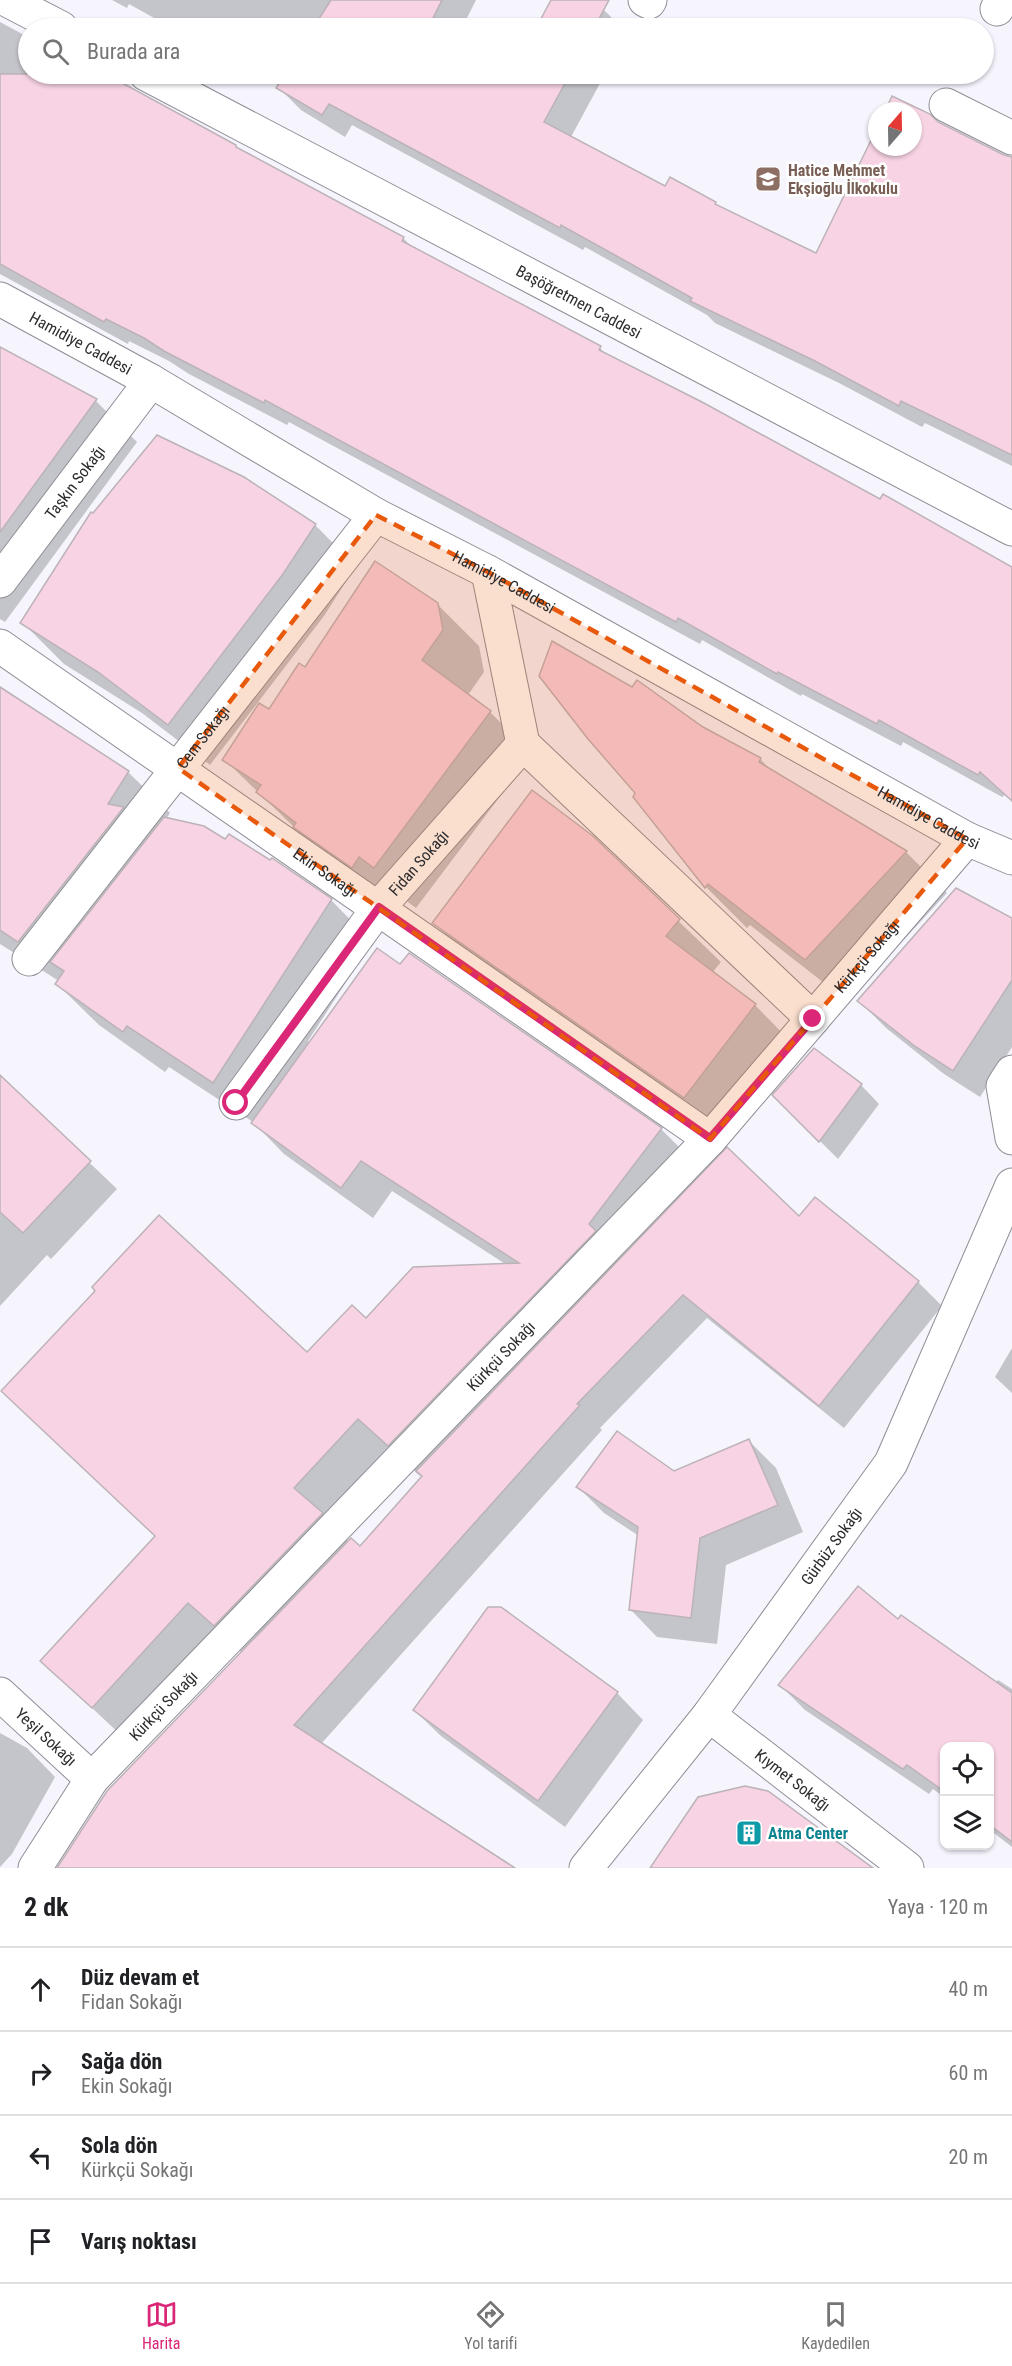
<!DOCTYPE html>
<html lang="tr">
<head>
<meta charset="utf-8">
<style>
  :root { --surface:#fff; --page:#f2f2f2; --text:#202124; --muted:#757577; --line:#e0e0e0; --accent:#db2777 }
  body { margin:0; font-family:"Roboto Condensed",sans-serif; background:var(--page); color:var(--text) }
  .controls { position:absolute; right:18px; bottom:18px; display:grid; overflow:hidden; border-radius:12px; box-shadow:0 2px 4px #0004 }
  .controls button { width:54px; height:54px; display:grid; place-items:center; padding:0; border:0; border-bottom:2px solid var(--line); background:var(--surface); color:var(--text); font:30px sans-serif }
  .compass { position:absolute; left:868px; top:102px; width:54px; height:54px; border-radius:50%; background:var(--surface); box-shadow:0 2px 4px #0004; rotate:20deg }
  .stop { position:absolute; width:18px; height:18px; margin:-14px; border:4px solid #db2777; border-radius:50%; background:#fff }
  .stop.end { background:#db2777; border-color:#fff; box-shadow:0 2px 6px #0008 }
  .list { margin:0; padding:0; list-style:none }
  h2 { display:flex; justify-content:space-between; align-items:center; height:78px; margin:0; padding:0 24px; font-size:26px }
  h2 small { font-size:20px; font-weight:400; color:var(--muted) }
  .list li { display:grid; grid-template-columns:39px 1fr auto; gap:18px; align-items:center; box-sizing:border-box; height:84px; padding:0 24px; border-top:2px solid var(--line) }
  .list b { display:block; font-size:22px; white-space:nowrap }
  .list p { margin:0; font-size:20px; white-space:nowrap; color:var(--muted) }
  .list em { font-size:20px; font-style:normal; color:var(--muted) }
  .icon { flex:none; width:33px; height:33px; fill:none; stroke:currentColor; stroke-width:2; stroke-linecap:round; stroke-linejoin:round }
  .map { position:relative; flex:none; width:1012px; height:1868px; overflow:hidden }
  .search { position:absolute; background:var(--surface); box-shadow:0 2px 4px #0004; left:18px; right:18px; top:18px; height:66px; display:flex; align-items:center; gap:15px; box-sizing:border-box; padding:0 21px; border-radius:33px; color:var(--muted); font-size:22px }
  .sheet { height:414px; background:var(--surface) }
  nav { display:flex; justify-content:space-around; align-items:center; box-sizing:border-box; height:84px; border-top:2px solid var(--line); background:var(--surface); font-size:16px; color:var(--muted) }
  nav a { display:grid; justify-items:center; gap:3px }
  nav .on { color:var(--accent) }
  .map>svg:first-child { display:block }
  .shadow { fill:#0003; fill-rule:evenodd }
  .building { fill:#f7d3e3; stroke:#bcb3b7; stroke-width:1.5 }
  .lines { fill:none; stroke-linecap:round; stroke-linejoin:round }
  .minor-casing { stroke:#8e8e95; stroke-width:35 }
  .minor { stroke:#fff; stroke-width:33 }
  .route { stroke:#db2777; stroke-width:8 }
  .marked { fill:#e8590c; fill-opacity:0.2; stroke:#e8590c; stroke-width:4.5; stroke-dasharray:12 8; stroke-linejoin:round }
  .labels { text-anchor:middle; stroke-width:5; stroke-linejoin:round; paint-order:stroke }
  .education-label { font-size:16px; font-weight:bold; fill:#785e54; stroke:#fff; text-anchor:start }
  .street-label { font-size:16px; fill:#2d2d30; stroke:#fff }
  .culture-label { font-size:16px; font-weight:bold; fill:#0d838f; stroke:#fff; text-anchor:start }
</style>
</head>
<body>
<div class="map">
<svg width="1012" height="1868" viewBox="0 0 1012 1868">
  <rect width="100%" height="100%" fill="#f6f5fe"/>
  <!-- shadow -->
  <g class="shadow">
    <path d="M 112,0 L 476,0 L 462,28 L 172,28 L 129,4 L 127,8 Z"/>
    <path d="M 553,0 L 585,0 L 604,10 L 622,28 L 538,28 Z"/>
    <path d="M 0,22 L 26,36 L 28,34 L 28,74 L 103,74 L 236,147 L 240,151 L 403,238 L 413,248 L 600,348 L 609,357 L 1012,569 L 1012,801 L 1005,795 L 1002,797 L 903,742 L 901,746 L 802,694 L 801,696 L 702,640 L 700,644 L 289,422 L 287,425 L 189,374 L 169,361 L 129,341 L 128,344 L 0,274 Z"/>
    <path d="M 270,74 L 451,74 L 500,100 L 514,74 L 605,74 L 571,137 L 666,188 L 715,203 L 722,210 L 817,255 L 877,131 L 877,147 L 913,147 L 913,111 L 887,111 L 893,98 L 937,123 L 1003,156 L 1012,157 L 1012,466 L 925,423 L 922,427 L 839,383 L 715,323 L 707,315 L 585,247 L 583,250 L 352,125 L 345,137 L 301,110 L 278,87 L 282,81 Z"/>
    <path d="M 0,348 L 96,401 L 137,442 L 5,622 L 0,619 Z"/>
    <path d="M 315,525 L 356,566 L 324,616 L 210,765 L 142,713 L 64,664 L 22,622 Z"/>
    <path d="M 437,604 L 479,646 L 484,672 L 468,695 L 490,712 L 532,754 L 416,908 L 401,897 L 394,908 L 300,833 L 224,759 L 269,711 L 306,669 Z"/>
    <path d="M 0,689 L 128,772 L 170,813 L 166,819 L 331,900 L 372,942 L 308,1041 L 310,1043 L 401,966 L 661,1129 L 692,1160 L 619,1256 L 622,1259 L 799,1219 L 815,1199 L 918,1282 L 942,1306 L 844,1428 L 707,1318 L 600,1428 L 602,1430 L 321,1744 L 503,1868 L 58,1868 L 242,1653 L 220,1633 L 124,1738 L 42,1661 L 156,1537 L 3,1391 L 307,1354 L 366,1320 L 507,1265 L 392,1191 L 373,1218 L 284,1154 L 253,1122 L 169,1067 L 165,1072 L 99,1025 L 57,984 L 59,981 L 0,944 ZM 389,1449 L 420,1476 L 421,1474 L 424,1477 L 360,1548 L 349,1542 L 326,1519 Z"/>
    <path d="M 702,728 L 760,759 L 774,773 L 906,852 L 947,893 L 847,1001 L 750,925 L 747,928 L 706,887 L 635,797 Z"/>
    <path d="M 592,838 L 721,962 L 712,973 L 755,1005 L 796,1047 L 726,1139 L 475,964 L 434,923 Z"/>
    <path d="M 1012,920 L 1012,1047 L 980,1097 L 944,1074 L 886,1028 L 859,1001 Z"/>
    <path d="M 0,1077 L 117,1189 L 51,1259 L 47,1255 L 0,1306 Z"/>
    <path d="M 861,1085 L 879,1104 L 838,1159 L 774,1095 Z"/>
    <path d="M 1012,1348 L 1012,1393 L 995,1377 Z"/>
    <path d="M 749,1441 L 776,1468 L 803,1532 L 726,1565 L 717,1644 L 657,1637 L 631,1610 L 639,1536 L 604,1513 L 578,1487 L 674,1473 Z"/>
    <path d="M 898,1621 L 995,1683 L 998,1680 L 1012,1689 L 1012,1847 L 990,1830 L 990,1746 L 944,1746 L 944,1797 L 933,1789 L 929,1794 L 805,1710 L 780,1685 Z"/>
    <path d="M 617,1693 L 643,1720 L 565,1827 L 441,1736 L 414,1710 Z"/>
    <path d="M 0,1733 L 27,1748 L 55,1777 L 12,1854 L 0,1867 Z"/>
  </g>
  <!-- building -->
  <g class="building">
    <path d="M 331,0 L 442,0 L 428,28 L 313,28 Z"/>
    <path d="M 551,0 L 609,0 L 594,28 L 536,28 Z"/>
    <path d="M 0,74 L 106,74 L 236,145 L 236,147 L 404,237 L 402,241 L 601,346 L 599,350 L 702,402 L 880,499 L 883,494 L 1012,567 L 1012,801 L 980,772 L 978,775 L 879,720 L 877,724 L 778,672 L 777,674 L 678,618 L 676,622 L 265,400 L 264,403 L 164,351 L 144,338 L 106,319 L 104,322 L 0,264 Z"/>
    <path d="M 285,74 L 570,74 L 544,122 L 665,186 L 670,177 L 716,202 L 715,204 L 816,253 L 877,128 L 877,147 L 913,147 L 913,111 L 885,111 L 892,96 L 930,114 L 938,122 L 1004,155 L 1012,157 L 1012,455 L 901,401 L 899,406 L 815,361 L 690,301 L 692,298 L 561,225 L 560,228 L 329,104 L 322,115 L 276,88 Z"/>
    <path d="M 0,347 L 97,399 L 0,532 Z"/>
    <path d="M 157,435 L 244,477 L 316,524 L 283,574 L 168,725 L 98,672 L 20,623 L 91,512 L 93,513 Z"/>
    <path d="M 375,561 L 438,603 L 443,630 L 422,660 L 491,711 L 374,868 L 359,857 L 352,868 L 293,827 L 296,823 L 256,792 L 261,785 L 222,760 L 259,703 L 269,709 L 299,663 L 305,667 Z"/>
    <path d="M 552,641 L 632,687 L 637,680 L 703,727 L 761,758 L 759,762 L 907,851 L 805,960 L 708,884 L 705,888 L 633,797 L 635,793 L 588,739 L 539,676 Z"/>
    <path d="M 0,687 L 129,771 L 108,804 L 124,807 L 18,942 L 0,930 Z"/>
    <path d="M 532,790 L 593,836 L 680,919 L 666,936 L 756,1004 L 684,1098 L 432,923 Z"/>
    <path d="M 164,817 L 204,826 L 225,839 L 229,834 L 270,860 L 272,858 L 332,899 L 213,1083 L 127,1026 L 123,1032 L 55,984 L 64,971 L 50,962 Z"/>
    <path d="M 956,888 L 1012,918 L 1012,980 L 953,1071 L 916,1047 L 857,1001 Z"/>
    <path d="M 377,948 L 400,964 L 409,953 L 662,1128 L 589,1224 L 596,1231 L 388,1446 L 358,1419 L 294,1488 L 323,1513 L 214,1626 L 188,1603 L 92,1708 L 40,1661 L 155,1536 L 1,1391 L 95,1291 L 92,1287 L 159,1215 L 307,1352 L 352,1305 L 366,1318 L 413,1267 L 519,1263 L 361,1161 L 341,1188 L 251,1123 Z"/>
    <path d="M 814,1048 L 862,1084 L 819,1142 L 772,1095 Z"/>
    <path d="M 0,1075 L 91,1161 L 23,1233 L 0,1212 Z"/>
    <path d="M 727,1147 L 799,1216 L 815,1197 L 919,1281 L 819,1406 L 683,1295 L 577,1404 L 580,1405 L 294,1725 L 515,1868 L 57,1868 L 107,1791 L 351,1538 L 360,1546 L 422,1476 L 416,1471 Z"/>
    <path d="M 617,1431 L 674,1471 L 749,1439 L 778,1505 L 700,1538 L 691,1618 L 629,1610 L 638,1527 L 576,1487 Z"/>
    <path d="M 858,1586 L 898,1619 L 901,1615 L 1012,1693 L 1012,1842 L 990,1825 L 990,1746 L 945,1746 L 945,1792 L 907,1765 L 903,1769 L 778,1685 Z"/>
    <path d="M 488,1607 L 501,1607 L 618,1692 L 538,1801 L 413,1710 Z"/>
    <path d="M 745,1786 L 768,1791 L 873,1868 L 650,1868 L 698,1797 Z"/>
  </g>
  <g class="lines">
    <defs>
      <g id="minor">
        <path d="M 7,0 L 61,28"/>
        <path d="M 645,0 L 649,2 L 650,0"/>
        <path d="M 997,9 L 1002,0"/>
        <path id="s1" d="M 146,74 L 1012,529"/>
        <path d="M 946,105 L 1012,138"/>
        <path id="s2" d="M 0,299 L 151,381 L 376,515 L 488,572 L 967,839 L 1012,858"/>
        <path d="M 488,572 L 523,744 L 813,1019"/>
        <path id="s3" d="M 0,581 L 151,381"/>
        <path id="s4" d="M 0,646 L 710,1139"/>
        <path id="s5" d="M 29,959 L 376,515"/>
        <path d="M 1012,1072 L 1003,1086 L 1012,1138"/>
        <path id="s6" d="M 236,1103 L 379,907 L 523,744"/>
        <path id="s7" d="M 0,1694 L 92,1779"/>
        <path id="s8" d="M 709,1715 L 907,1868"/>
        <path id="s9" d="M 35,1868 L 92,1779 L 710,1139 L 967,839"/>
        <path id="s10" d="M 586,1868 L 709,1715 L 891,1463 L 1012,1185"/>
      </g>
    </defs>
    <!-- minor casing -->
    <use href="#minor" class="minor-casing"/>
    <!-- minor -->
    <use href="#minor" class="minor"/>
  </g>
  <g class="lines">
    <!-- route -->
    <path class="route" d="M 236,1103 L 379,907 L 710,1138 L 813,1019"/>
  </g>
  <!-- marked area -->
  <path class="marked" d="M 376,515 L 488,572 L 967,839 L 710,1139 L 178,768 Z"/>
  <!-- icons -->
  <defs>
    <symbol id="school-square" viewBox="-11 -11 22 22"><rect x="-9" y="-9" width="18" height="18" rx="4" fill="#8d6e63" stroke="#fff"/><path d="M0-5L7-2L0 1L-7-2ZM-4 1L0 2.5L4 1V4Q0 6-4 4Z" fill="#fff"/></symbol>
    <symbol id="building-square" viewBox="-11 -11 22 22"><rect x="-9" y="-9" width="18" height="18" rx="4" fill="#0f9aa8" stroke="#fff"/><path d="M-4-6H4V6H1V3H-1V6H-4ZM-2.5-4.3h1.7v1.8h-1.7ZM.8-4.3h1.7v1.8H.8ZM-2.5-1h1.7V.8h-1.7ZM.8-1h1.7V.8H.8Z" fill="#fff"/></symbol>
  </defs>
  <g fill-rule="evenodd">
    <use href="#school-square" x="753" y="164" width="30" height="30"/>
    <use href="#building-square" x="734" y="1818" width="30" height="30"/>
  </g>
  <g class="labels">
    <!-- education labels -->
    <g class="education-label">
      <text x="788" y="176">Hatice Mehmet<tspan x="788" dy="18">Ekşioğlu İlkokulu</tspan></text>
    </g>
    <!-- street labels -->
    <g class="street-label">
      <text dy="6" stroke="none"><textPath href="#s1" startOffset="489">Başöğretmen Caddesi</textPath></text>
      <text dy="6" stroke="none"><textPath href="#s2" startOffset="92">Hamidiye Caddesi</textPath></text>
      <text dy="6" stroke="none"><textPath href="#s3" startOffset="124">Taşkın Sokağı</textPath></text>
      <text dy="6" stroke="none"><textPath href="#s2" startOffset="578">Hamidiye Caddesi</textPath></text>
      <text dy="6" stroke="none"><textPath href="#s5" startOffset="282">Cem Sokağı</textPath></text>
      <text dy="6" stroke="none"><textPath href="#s2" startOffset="1064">Hamidiye Caddesi</textPath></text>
      <text dy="6" stroke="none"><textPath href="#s6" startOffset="302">Fidan Sokağı</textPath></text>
      <text dy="6" stroke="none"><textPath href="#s4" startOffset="396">Ekin Sokağı</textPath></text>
      <text dy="6" stroke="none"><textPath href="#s9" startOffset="1236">Kürkçü Sokağı</textPath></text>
      <text dy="6" stroke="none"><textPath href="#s9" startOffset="694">Kürkçü Sokağı</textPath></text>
      <text dy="6" stroke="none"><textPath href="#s10" startOffset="405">Gürbüz Sokağı</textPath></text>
      <text dy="6" stroke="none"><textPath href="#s9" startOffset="208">Kürkçü Sokağı</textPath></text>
      <text dy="6" stroke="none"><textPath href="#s7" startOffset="63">Yeşil Sokağı</textPath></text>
      <text dy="6" stroke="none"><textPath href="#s8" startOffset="106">Kıymet Sokağı</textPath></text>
    </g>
    <!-- culture labels -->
    <g class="culture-label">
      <text x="768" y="1839">Atma Center</text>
    </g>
  </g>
</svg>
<div class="controls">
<button><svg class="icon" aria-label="locate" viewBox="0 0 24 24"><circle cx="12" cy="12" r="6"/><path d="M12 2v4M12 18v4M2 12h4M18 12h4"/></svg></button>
<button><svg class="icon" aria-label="layers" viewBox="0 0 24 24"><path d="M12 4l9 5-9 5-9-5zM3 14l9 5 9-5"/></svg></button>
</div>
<svg class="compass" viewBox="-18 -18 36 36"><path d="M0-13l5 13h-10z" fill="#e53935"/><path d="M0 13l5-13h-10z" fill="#757577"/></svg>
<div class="stop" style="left:236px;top:1103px"></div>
<div class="stop end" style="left:813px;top:1019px"></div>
<div class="search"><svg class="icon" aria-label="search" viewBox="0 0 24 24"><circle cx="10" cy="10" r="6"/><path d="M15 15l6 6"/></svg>Burada ara</div>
</div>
<section class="sheet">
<h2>2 dk<small>Yaya · 120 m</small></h2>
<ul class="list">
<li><svg class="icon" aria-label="ahead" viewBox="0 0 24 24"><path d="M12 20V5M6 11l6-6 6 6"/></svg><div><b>Düz devam et</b><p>Fidan Sokağı</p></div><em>40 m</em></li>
<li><svg class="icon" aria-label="right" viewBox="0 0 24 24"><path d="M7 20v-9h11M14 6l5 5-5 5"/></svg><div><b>Sağa dön</b><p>Ekin Sokağı</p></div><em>60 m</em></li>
<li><svg class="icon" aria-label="left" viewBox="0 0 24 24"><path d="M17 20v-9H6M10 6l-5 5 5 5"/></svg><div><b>Sola dön</b><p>Kürkçü Sokağı</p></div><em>20 m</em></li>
<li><svg class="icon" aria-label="arrive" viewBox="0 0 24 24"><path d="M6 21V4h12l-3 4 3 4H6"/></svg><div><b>Varış noktası</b></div></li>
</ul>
</section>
<nav>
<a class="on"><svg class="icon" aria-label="map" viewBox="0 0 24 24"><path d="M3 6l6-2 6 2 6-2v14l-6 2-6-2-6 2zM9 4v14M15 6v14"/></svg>Harita</a>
<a><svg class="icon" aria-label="directions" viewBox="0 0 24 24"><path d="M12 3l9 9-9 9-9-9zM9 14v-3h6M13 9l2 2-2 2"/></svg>Yol tarifi</a>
<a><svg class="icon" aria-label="saved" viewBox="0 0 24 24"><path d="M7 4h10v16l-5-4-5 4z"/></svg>Kaydedilen</a>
</nav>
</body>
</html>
